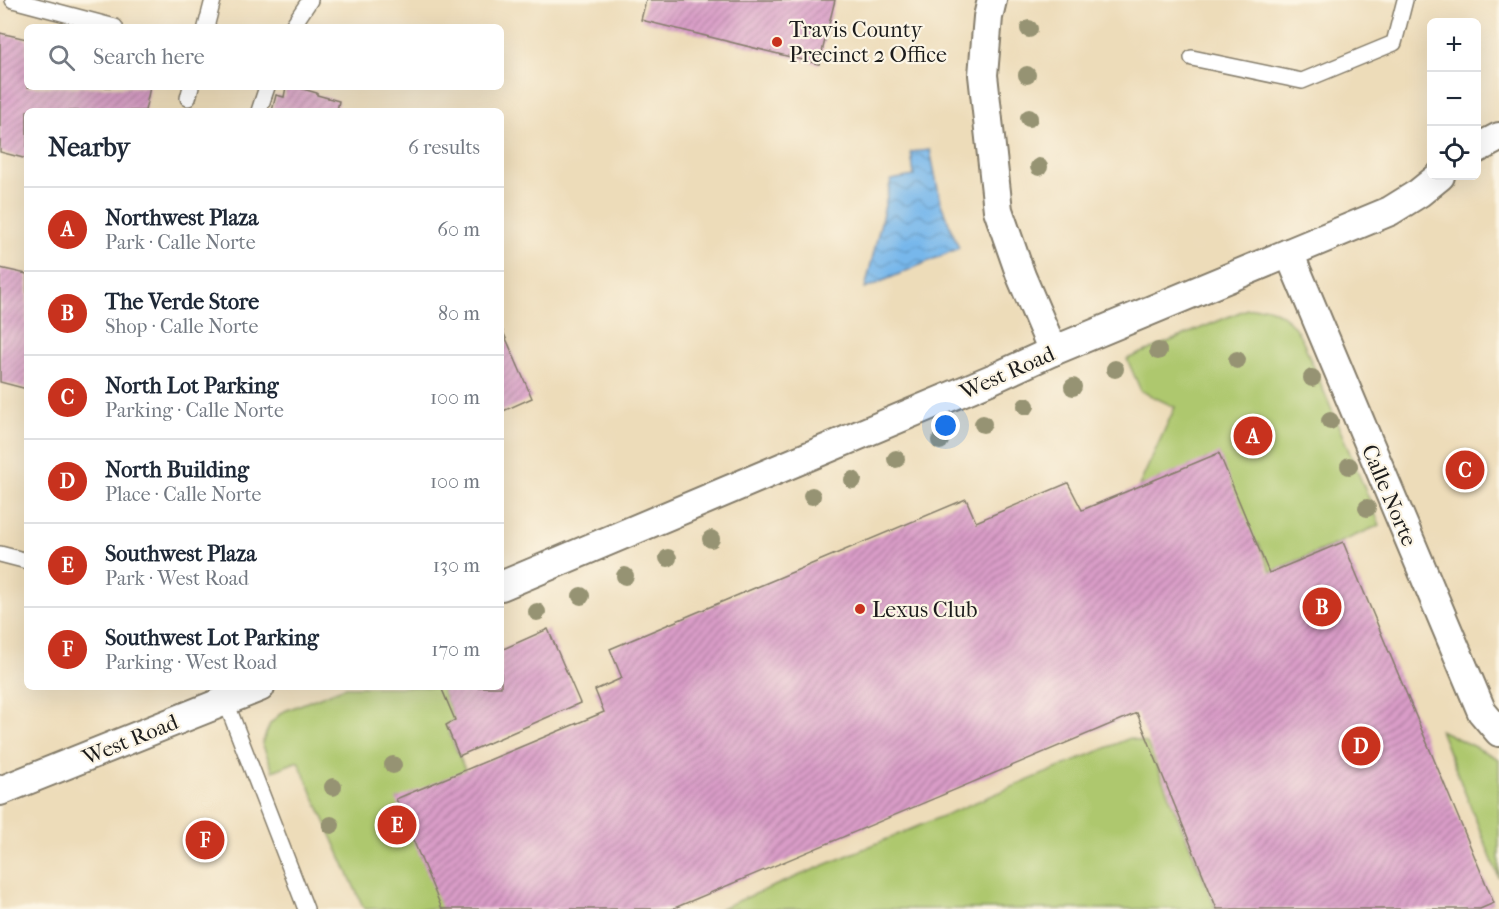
<!DOCTYPE html>
<html lang="en">
<head>
<meta charset="utf-8">
<style>
  :root { --surface:#fff; --page:#f2f2f3; --text:#1f2937; --muted:#747a83; --line:#e0e1e3; --accent:#c8321e }
  body { margin:0; font-family:"IM FELL French Canon",serif; background:var(--page); color:var(--text) }
  .controls { position:absolute; right:18px; top:18px; display:grid; overflow:hidden; border-radius:9px; box-shadow:0 6px 24px #0002 }
  .controls button { width:54px; height:54px; display:grid; place-items:center; padding:0; border:0; border-bottom:2px solid var(--line); background:var(--surface); color:var(--text); font:30px sans-serif }
  .you { position:absolute; left:946px; top:426px; width:21px; height:21px; margin:-15px; border:4px solid #fff; border-radius:50%; background:#1a73e8; box-shadow:0 0 0 9px #1a73e833 }
  .badge { display:grid; place-items:center; width:39px; height:39px; border-radius:50%; background:var(--accent); color:#fff; font-size:20px; font-weight:700 }
  .pin { position:absolute; translate:-50% -50%; border:3px solid #fff; box-shadow:0 2px 6px #0006 }
  .list { margin:0; padding:0; list-style:none }
  h2 { display:flex; justify-content:space-between; align-items:center; height:78px; margin:0; padding:0 24px; font-size:26px }
  h2 small { font-size:20px; font-weight:400; color:var(--muted) }
  .list li { display:grid; grid-template-columns:39px 1fr auto; gap:18px; align-items:center; box-sizing:border-box; height:84px; padding:0 24px; border-top:2px solid var(--line) }
  .list b { display:block; font-size:22px; white-space:nowrap }
  .list p { margin:0; font-size:20px; white-space:nowrap; color:var(--muted) }
  .list em { font-size:20px; font-style:normal; color:var(--muted) }
  .icon { flex:none; width:33px; height:33px; fill:none; stroke:currentColor; stroke-width:2; stroke-linecap:round; stroke-linejoin:round }
  .map { position:relative; flex:none; width:1499px; height:909px; overflow:hidden }
  .search { position:absolute; background:var(--surface); box-shadow:0 6px 24px #0002; left:24px; top:24px; width:480px; height:66px; display:flex; align-items:center; gap:15px; box-sizing:border-box; padding:0 21px; border-radius:9px; color:var(--muted); font-size:22px }
  .panel { position:absolute; background:var(--surface); box-shadow:0 6px 24px #0002; left:24px; top:108px; width:480px; height:582px; border-radius:9px }
  .map>svg:first-child { display:block }
  .green { fill:#aec86e; stroke:#657245; stroke-width:1.5 }
  .water { fill:url(#water-waves); stroke:#4a6a84; stroke-width:1.5 }
  .building { fill:url(#building-hatch) }
  .lines { fill:none; stroke-linecap:round; stroke-linejoin:round }
  .lane-casing { stroke:#847c6a; stroke-width:18 }
  .street-casing { stroke:#847c6a; stroke-width:32 }
  .lane { stroke:#fff; stroke-width:15 }
  .street { stroke:#fff; stroke-width:28 }
  .tree { fill:#969373 }
  .poi-dot { fill:#c8321e; stroke:#fcf5e5; stroke-width:2 }
  .labels { text-anchor:middle; stroke-width:4.5; stroke-linejoin:round; paint-order:stroke }
  .poi-label { font-size:22px; fill:#1c1c1c; stroke:#fcf5e5; text-anchor:start }
  .street-label { font-size:22px; fill:#1c1c1c; stroke:#fcf5e5 }
</style>
</head>
<body>
<div class="map">
<svg width="1499" height="909" viewBox="0 0 1499 909">
  <defs>
    <pattern id="water-waves" width="16" height="10" patternUnits="userSpaceOnUse" patternTransform="scale(1.5)"><rect width="16" height="10" fill="#77b7eb"/><path d="M0 5q4-4 8 0t8 0" fill="none" stroke="#6194be"/></pattern>
    <pattern id="building-hatch" width="6" height="6" patternUnits="userSpaceOnUse" patternTransform="scale(1.5)"><rect width="6" height="6" fill="#d99cc7"/><path d="M-1 1l2-2M0 6l6-6M5 7l2-2" fill="none" stroke="#af7ea1"/></pattern>
  </defs>
  <rect width="100%" height="100%" fill="#fcf5e5"/>
  <filter id="ink" filterUnits="userSpaceOnUse"><feTurbulence type="fractalNoise" baseFrequency=".0167" numOctaves="2"/><feDisplacementMap in="SourceGraphic" scale="12" xChannelSelector="R" yChannelSelector="G"/><feConvolveMatrix kernelMatrix="1 2 1 2 8 2 1 2 1" color-interpolation-filters="sRGB"/></filter>
  <filter id="wash" filterUnits="userSpaceOnUse"><feTurbulence type="fractalNoise" baseFrequency=".008" numOctaves="4" result="noise"/><feDisplacementMap in="SourceGraphic" scale="24" xChannelSelector="R" yChannelSelector="G"/><feGaussianBlur stdDeviation="1.35" result="paint"/><feColorMatrix in="noise" values="0 0 0 0 0 0 0 0 0 0 0 0 0 0 0 0 0 1.4 0 .05"/><feComposite in="paint" operator="in"/></filter>
  <g filter="url(#wash)">
    <rect width="100%" height="100%" fill="#eddcb9"/>
    <!-- green -->
    <g class="green">
      <path d="M 1266,307 C 1285,315 1292,321 1302,339 L 1380,525 L 1271,572 L 1259,544 L 1139,486 L 1175,407 L 1141,391 L 1127,359 L 1247,309 Z"/>
      <path d="M 345,687 L 441,687 L 455,720 L 446,725 L 474,791 L 446,909 L 364,909 L 298,761 L 273,771 L 262,743 L 270,724 L 282,712 Z"/>
      <path d="M 1440,730 L 1499,759 L 1499,878 Z"/>
      <path d="M 1130,738 L 1147,743 L 1216,909 L 719,909 Z"/>
    </g>
    <!-- water -->
    <path class="water" d="M 930,150 L 941,204 L 959,248 L 865,289 L 891,180 L 914,176 L 911,152 Z"/>
    <g id="blocks">
      <!-- building -->
      <g class="building">
        <path d="M 646,0 L 835,0 L 819,64 L 641,20 Z"/>
        <path d="M 0,33 L 27,39 L 27,87 L 150,87 L 145,111 L 27,111 L 27,159 L 0,152 Z"/>
        <path d="M 286,87 L 296,87 L 317,93 L 317,95 L 339,101 L 337,111 L 272,111 L 276,95 L 284,97 Z"/>
        <path d="M 0,268 L 27,274 L 27,389 L 0,382 Z"/>
        <path d="M 501,327 L 532,398 L 501,412 Z"/>
        <path d="M 1219,453 L 1269,573 L 1343,542 L 1494,903 L 1480,909 L 1217,909 L 1137,713 L 672,909 L 442,909 L 396,799 L 604,712 L 595,690 L 622,678 L 610,649 L 966,499 L 976,522 L 1068,483 L 1082,510 Z"/>
        <path d="M 548,629 L 580,703 L 459,756 L 446,725 L 455,720 L 441,687 L 501,687 L 501,650 Z"/>
      </g>
    </g>
  </g>
  <g filter="url(#ink)">
    <use href="#blocks" fill-opacity="0" stroke="#847c6a" stroke-width="1.5"/>
    <g class="lines">
      <defs>
        <g id="lane">
          <path d="M 13,0 L 115,27"/>
          <path d="M 206,27 L 213,0"/>
          <path d="M 292,27 L 310,0"/>
          <path d="M 1192,58 L 1302,81 L 1394,43 L 1405,0"/>
          <path d="M 188,98 L 191,87"/>
          <path d="M 259,111 L 267,87"/>
          <path d="M 0,554 L 27,561"/>
          <path d="M 226,702 L 306,909"/>
        </g>
        <g id="street">
          <path d="M 992,0 L 988,17 L 983,75 L 998,210 L 1021,276 L 1053,351"/>
          <path d="M 1476,149 L 1499,137"/>
          <path d="M 1289,253 L 1482,712 L 1499,732"/>
          <path d="M 501,586 L 992,379 L 1053,351 L 1390,211 L 1419,193 L 1440,176"/>
          <path d="M 0,791 L 260,687"/>
        </g>
      </defs>
      <!-- lane casing -->
      <use href="#lane" class="lane-casing"/>
      <!-- street casing -->
      <use href="#street" class="street-casing"/>
      <!-- lane -->
      <use href="#lane" class="lane"/>
      <!-- street -->
      <use href="#street" class="street"/>
    </g>
    <!-- trees -->
    <g class="tree">
      <circle cx="1029" cy="29" r="9"/>
      <circle cx="1027" cy="75" r="9"/>
      <circle cx="1029" cy="118" r="9"/>
      <circle cx="1039" cy="167" r="9"/>
      <circle cx="1158" cy="351" r="9"/>
      <circle cx="1237" cy="360" r="9"/>
      <circle cx="1115" cy="369" r="9"/>
      <circle cx="1312" cy="378" r="9"/>
      <circle cx="1073" cy="387" r="9"/>
      <circle cx="1026" cy="406" r="9"/>
      <circle cx="1330" cy="421" r="9"/>
      <circle cx="983" cy="424" r="9"/>
      <circle cx="940" cy="441" r="9"/>
      <circle cx="896" cy="459" r="9"/>
      <circle cx="1349" cy="466" r="9"/>
      <circle cx="853" cy="480" r="9"/>
      <circle cx="812" cy="496" r="9"/>
      <circle cx="1367" cy="508" r="9"/>
      <circle cx="711" cy="539" r="9"/>
      <circle cx="668" cy="558" r="9"/>
      <circle cx="625" cy="576" r="9"/>
      <circle cx="581" cy="596" r="9"/>
      <circle cx="537" cy="612" r="9"/>
      <circle cx="393" cy="765" r="9"/>
      <circle cx="333" cy="787" r="9"/>
      <circle cx="331" cy="825" r="9"/>
    </g>
  </g>
  <!-- markers -->
  <g class="poi-dot">
    <circle cx="777" cy="42" r="6"/>
    <circle cx="860" cy="609" r="6"/>
  </g>
  <g class="labels">
    <!-- poi labels -->
    <g class="poi-label">
      <text x="789" y="37">Travis County<tspan x="789" dy="25">Precinct 2 Office</tspan></text>
      <text x="872" y="617">Lexus Club</text>
    </g>
    <!-- street labels -->
    <g class="street-label">
      <text transform="translate(1007 372) rotate(-24)" y="8">West Road</text>
      <text transform="translate(1390 495) rotate(67)" y="8">Calle Norte</text>
      <text transform="translate(130 739) rotate(-22)" y="8">West Road</text>
    </g>
  </g>
</svg>
<div class="controls">
<button>+</button>
<button>−</button>
<button><svg class="icon" aria-label="locate" viewBox="0 0 24 24"><circle cx="12" cy="12" r="6"/><path d="M12 2v4M12 18v4M2 12h4M18 12h4"/></svg></button>
</div>
<div class="you"></div>
<div class="pin badge" style="left:1253px;top:436px">A</div>
<div class="pin badge" style="left:1322px;top:607px">B</div>
<div class="pin badge" style="left:1465px;top:470px">C</div>
<div class="pin badge" style="left:1361px;top:746px">D</div>
<div class="pin badge" style="left:397px;top:825px">E</div>
<div class="pin badge" style="left:205px;top:840px">F</div>
<div class="search"><svg class="icon" aria-label="search" viewBox="0 0 24 24"><circle cx="10" cy="10" r="6"/><path d="M15 15l6 6"/></svg>Search here</div>
<section class="panel">
<h2>Nearby<small>6 results</small></h2>
<ul class="list">
<li><span class="badge">A</span><div><b>Northwest Plaza</b><p>Park · Calle Norte</p></div><em>60 m</em></li>
<li><span class="badge">B</span><div><b>The Verde Store</b><p>Shop · Calle Norte</p></div><em>80 m</em></li>
<li><span class="badge">C</span><div><b>North Lot Parking</b><p>Parking · Calle Norte</p></div><em>100 m</em></li>
<li><span class="badge">D</span><div><b>North Building</b><p>Place · Calle Norte</p></div><em>100 m</em></li>
<li><span class="badge">E</span><div><b>Southwest Plaza</b><p>Park · West Road</p></div><em>130 m</em></li>
<li><span class="badge">F</span><div><b>Southwest Lot Parking</b><p>Parking · West Road</p></div><em>170 m</em></li>
</ul>
</section>
</div>
</body>
</html>
